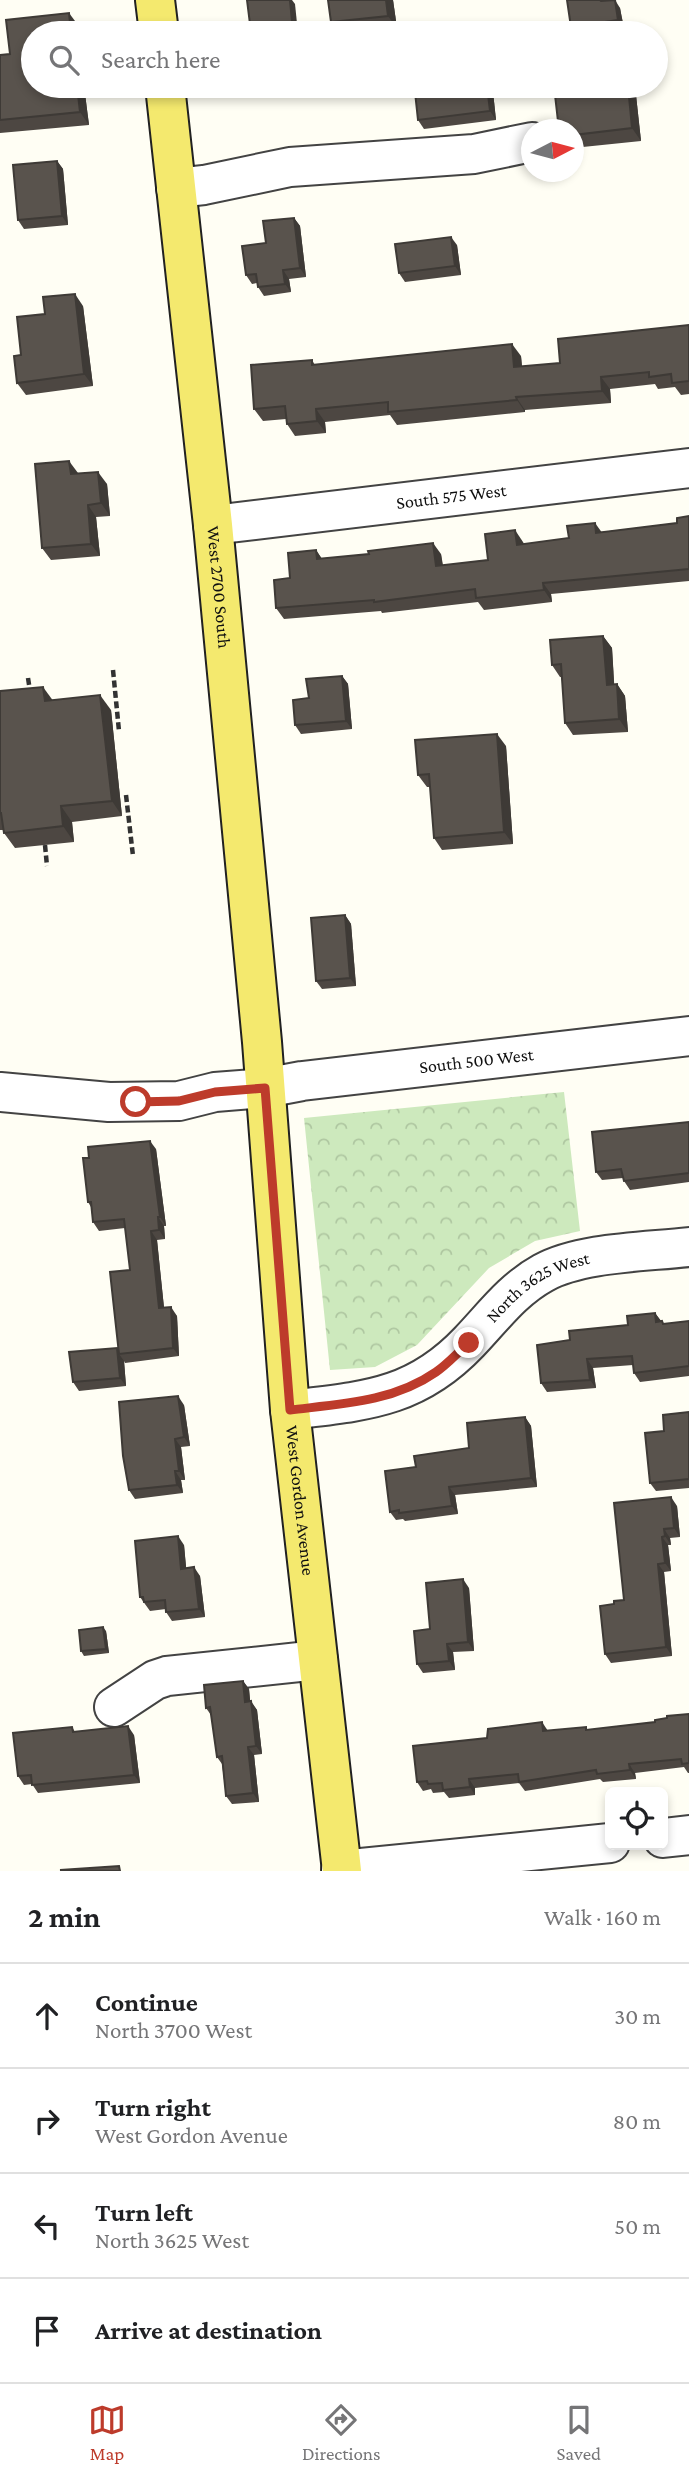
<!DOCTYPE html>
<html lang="en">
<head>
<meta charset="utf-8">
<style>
  :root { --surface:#fff; --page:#f2f2f2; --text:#202124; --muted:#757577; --line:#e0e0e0; --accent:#bd3b2b }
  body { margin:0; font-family:"Crimson Pro",serif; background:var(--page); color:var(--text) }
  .controls { position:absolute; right:21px; bottom:21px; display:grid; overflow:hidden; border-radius:10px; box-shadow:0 4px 10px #0003 }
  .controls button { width:63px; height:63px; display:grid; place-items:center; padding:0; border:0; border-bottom:2px solid var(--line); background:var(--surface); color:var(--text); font:35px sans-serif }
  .compass { position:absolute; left:521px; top:119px; width:63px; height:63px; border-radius:50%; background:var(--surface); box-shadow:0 4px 10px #0003; rotate:84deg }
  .stop { position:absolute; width:21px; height:21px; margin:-16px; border:5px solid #bd3b2b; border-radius:50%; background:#fff }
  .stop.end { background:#bd3b2b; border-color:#fff; box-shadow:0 2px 7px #0008 }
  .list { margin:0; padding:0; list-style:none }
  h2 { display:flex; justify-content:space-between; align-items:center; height:91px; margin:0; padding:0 28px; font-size:30px }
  h2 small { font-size:23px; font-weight:400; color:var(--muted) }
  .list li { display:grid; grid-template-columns:46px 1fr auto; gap:21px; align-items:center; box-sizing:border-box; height:105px; padding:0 28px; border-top:2px solid var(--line) }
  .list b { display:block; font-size:26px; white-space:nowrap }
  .list p { margin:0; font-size:23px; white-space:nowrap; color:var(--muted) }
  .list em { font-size:23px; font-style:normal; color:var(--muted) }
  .icon { flex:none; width:38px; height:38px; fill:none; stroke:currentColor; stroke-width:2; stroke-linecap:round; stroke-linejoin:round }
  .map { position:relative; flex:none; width:689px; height:1871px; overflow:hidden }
  .search { position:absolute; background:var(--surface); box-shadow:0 4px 10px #0003; left:21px; right:21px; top:21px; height:77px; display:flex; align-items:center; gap:18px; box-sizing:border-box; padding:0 24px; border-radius:38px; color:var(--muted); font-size:26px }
  .sheet { height:511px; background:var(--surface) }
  nav { display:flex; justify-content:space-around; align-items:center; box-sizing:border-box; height:98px; border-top:2px solid var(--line); background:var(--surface); font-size:19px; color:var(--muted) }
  nav a { display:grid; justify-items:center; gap:4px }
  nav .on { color:var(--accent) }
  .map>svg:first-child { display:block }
  .park { fill:url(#park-crowns) }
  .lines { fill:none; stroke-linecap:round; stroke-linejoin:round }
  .minor-casing { stroke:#434343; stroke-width:42 }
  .major-casing { stroke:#212121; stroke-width:42 }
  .path { stroke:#323232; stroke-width:4.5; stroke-dasharray:7 3.5; stroke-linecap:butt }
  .minor { stroke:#fff; stroke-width:38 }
  .major { stroke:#f4e96e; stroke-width:38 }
  .wall { fill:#4d4742 }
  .shaded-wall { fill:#3e3a36 }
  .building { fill:#59534d; stroke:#3e3a36; stroke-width:2 }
  .route { stroke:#bd3b2b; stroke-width:9 }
  .labels { text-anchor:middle; stroke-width:7; stroke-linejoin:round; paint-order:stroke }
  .street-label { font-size:18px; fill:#101010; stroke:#fff }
</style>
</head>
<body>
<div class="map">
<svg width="689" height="1871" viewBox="0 0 689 1871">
  <defs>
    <pattern id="park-crowns" width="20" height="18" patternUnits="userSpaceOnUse" patternTransform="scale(1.75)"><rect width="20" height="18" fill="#cde9bd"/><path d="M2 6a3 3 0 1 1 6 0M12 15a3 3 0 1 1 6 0" fill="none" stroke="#afc7a1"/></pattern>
  </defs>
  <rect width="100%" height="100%" fill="#fffef4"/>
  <!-- park -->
  <path class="park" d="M 564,1092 L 580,1231 L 535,1241 L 489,1268 L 417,1345 L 375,1367 L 330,1370 L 304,1118 Z"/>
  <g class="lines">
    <defs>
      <g id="minor">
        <path d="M 176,188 L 204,185 L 290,167 L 474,154 L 532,142"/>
        <path id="s1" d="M 213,525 L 689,468"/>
        <path id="s2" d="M 0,1092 L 109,1102 L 179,1101 L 215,1092 L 265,1088 L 302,1081 L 689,1036"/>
        <path id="s3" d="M 290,1410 C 364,1401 415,1399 469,1342 C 493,1317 512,1290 543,1273 C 581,1252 646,1252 689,1247"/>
        <path d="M 114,1707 L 155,1680 L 167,1676 L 318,1660"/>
        <path d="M 663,1838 L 689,1835"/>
        <path d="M 341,1870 L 610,1843"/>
      </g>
      <g id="major">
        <path d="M 155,0 L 159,33"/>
        <path id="s4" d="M 165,86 L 213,525 L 262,1042 L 290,1410 L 342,1871"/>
      </g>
    </defs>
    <!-- minor casing -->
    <use href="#minor" class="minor-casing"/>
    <!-- major casing -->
    <use href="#major" class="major-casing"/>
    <!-- path -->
    <g class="path">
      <path d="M 113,670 L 119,731"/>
      <path d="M 28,678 L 30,691"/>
      <path d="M 126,795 L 133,856"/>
      <path d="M 45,845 L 47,866"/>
    </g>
    <!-- minor -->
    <use href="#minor" class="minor"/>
    <!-- major -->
    <use href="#major" class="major"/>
  </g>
  <!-- wall -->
  <g class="wall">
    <path d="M 393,0 L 397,28 L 350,33 L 338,33 L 331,22 Z"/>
    <path d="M 605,1 L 620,8 L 624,29 L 592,33 L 575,33 L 571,27 Z"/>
    <path d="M 78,25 L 33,86 L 84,86 L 89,125 L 0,133 L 0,55 L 10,54 Z"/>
    <path d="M 635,86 L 641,141 L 573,148 L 573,130 Z"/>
    <path d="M 493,92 L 496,120 L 424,129 L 418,120 Z"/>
    <path d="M 57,161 L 63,169 L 68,225 L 24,229 L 18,220 Z"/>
    <path d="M 294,218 L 300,226 L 306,277 L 289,279 L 291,292 L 264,296 L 258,287 L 257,283 L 252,284 L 246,275 L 266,243 Z"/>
    <path d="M 457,245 L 461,275 L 405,282 L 399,273 Z"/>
    <path d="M 83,306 L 93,386 L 26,395 L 17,383 L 45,314 Z"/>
    <path d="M 689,325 L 689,394 L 681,395 L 675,387 L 658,389 L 655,384 L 610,389 L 611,403 L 525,410 L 525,412 L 397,425 L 390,415 L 325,422 L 326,433 L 295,436 L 287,424 L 286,419 L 263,421 L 254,409 L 312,360 L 315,365 L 521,356 L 522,367 L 560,363 Z"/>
    <path d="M 78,474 L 107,484 L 110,516 L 96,517 L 100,556 L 51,560 L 42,548 Z"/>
    <path d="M 689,516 L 689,581 L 551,594 L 552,602 L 484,610 L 478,602 L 382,613 L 381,611 L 284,619 L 276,608 L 290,578 L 316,550 L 322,559 L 441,554 L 443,565 L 488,560 L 523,542 L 524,544 L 569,538 L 601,532 L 677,523 Z"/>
    <path d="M 603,636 L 612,648 L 614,684 L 617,684 L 625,696 L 628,732 L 573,735 L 565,723 L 562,677 L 560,677 L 552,665 Z"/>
    <path d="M 342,676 L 348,684 L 352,729 L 301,734 L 295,725 L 309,698 Z"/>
    <path d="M 0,691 L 111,710 L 122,816 L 72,822 L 74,842 L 15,848 L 4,833 L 3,830 L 0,830 Z"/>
    <path d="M 506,746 L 513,844 L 442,850 L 434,838 L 430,787 L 427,787 L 418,775 Z"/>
    <path d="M 345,915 L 351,924 L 356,986 L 322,989 L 316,981 Z"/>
    <path d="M 689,1122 L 689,1182 L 630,1190 L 624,1181 L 623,1178 L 602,1180 L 596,1172 Z"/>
    <path d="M 156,1149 L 166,1226 L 164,1226 L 165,1239 L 157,1240 L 164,1308 L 177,1316 L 179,1356 L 125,1363 L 124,1361 L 126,1386 L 79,1391 L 73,1382 L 118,1350 L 130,1270 L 125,1228 L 99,1231 L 93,1222 L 91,1207 L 88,1202 Z"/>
    <path d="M 655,1313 L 661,1321 L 665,1324 L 689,1321 L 689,1376 L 640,1382 L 634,1373 L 633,1365 L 593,1368 L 596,1388 L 547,1392 L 541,1383 L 570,1340 L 628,1325 Z"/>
    <path d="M 184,1405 L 190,1446 L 181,1447 L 185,1480 L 181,1480 L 183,1493 L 135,1499 L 129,1490 Z"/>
    <path d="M 689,1412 L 689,1488 L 656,1491 L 650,1483 L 664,1431 Z"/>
    <path d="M 525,1417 L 531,1426 L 537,1487 L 455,1495 L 458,1514 L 405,1521 L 403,1519 L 396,1520 L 390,1512 L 469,1448 Z"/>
    <path d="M 677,1506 L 680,1537 L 670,1538 L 671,1545 L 668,1545 L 671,1571 L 664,1572 L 672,1656 L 611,1663 L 605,1654 L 614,1604 L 624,1600 Z"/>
    <path d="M 184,1545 L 186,1568 L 200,1576 L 205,1617 L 172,1621 L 166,1612 L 166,1609 L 150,1611 L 140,1597 Z"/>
    <path d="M 469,1588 L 474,1651 L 453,1652 L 455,1670 L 423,1673 L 417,1664 L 430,1629 Z"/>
    <path d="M 106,1631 L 109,1653 L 84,1656 L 81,1651 Z"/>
    <path d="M 243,1681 L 249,1689 L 250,1701 L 257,1710 L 262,1754 L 254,1755 L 259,1802 L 232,1804 L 226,1796 L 222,1764 L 217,1757 L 211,1715 L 206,1708 Z"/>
    <path d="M 689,1714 L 689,1773 L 688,1773 L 684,1767 L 635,1773 L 636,1779 L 603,1782 L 600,1779 L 525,1791 L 519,1783 L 475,1788 L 475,1795 L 449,1798 L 444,1792 L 433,1793 L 431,1789 L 423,1791 L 417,1782 L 548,1731 L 588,1730 L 655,1722 L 667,1718 Z"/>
    <path d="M 72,1727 L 75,1732 L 134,1735 L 140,1783 L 38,1793 L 32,1784 L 24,1785 L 18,1776 Z"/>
  </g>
  <!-- shaded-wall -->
  <g class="shaded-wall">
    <path d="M 290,0 L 292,0 L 295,4 L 298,33 L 293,33 Z"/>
    <path d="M 386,0 L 393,0 L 397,28 L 388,16 Z"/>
    <path d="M 615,0 L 620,8 L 624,29 L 618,20 Z"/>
    <path d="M 69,13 L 78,25 L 79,33 L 71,33 Z"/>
    <path d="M 77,86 L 84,86 L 89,125 L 80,112 Z"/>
    <path d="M 487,86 L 488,86 L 493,92 L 496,120 L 490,111 Z"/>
    <path d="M 628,86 L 635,86 L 641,141 L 632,128 Z"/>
    <path d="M 57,161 L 63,169 L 68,225 L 62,216 Z"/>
    <path d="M 294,218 L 300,226 L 306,277 L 300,268 Z"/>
    <path d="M 451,237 L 457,245 L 461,275 L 455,266 Z"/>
    <path d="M 283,270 L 289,279 L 291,292 L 285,284 Z"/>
    <path d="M 75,294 L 83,306 L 93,386 L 84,374 Z"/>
    <path d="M 512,344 L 521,356 L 523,379 L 514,367 Z"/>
    <path d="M 601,377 L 610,389 L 611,403 L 602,391 Z"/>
    <path d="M 516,397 L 525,410 L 525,412 L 517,400 Z"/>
    <path d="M 316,409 L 325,422 L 326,433 L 317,421 Z"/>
    <path d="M 69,461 L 78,473 L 71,474 Z"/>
    <path d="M 98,472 L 107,484 L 110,516 L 101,503 Z"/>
    <path d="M 88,505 L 96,517 L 100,556 L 91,544 Z"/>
    <path d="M 595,523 L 603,534 L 596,533 Z"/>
    <path d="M 515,530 L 523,542 L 525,556 L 517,545 Z"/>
    <path d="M 433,543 L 441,554 L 444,578 L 436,566 Z"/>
    <path d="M 316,550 L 324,562 L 317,559 Z"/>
    <path d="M 543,583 L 551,594 L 552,602 L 544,590 Z"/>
    <path d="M 603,636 L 612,648 L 615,697 L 607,685 Z"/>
    <path d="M 342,676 L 348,684 L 352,729 L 346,721 Z"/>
    <path d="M 617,684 L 625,696 L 628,732 L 619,719 Z"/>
    <path d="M 43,687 L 54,702 L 45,701 Z"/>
    <path d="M 100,695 L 111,710 L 122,816 L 112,801 Z"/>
    <path d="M 497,734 L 506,746 L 513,844 L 504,832 Z"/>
    <path d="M 61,806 L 72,822 L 74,842 L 63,826 Z"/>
    <path d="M 345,915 L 351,924 L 356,986 L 350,978 Z"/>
    <path d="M 150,1141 L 156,1149 L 166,1226 L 160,1217 Z"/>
    <path d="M 158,1217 L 164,1226 L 165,1239 L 159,1230 Z"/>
    <path d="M 151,1231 L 157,1240 L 165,1317 L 159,1308 Z"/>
    <path d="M 171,1307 L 177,1316 L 179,1356 L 173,1348 Z"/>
    <path d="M 655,1313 L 661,1321 L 656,1322 Z"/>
    <path d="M 117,1348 L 119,1354 L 124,1361 L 126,1386 L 120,1378 Z"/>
    <path d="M 587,1359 L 593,1368 L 596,1388 L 590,1380 Z"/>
    <path d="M 178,1396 L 184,1405 L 190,1446 L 184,1437 Z"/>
    <path d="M 525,1417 L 531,1426 L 537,1487 L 531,1478 Z"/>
    <path d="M 175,1439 L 181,1447 L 185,1480 L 179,1471 Z"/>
    <path d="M 175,1471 L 181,1480 L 183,1493 L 177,1485 Z"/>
    <path d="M 449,1487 L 455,1495 L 458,1514 L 452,1506 Z"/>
    <path d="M 671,1497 L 677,1506 L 680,1537 L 674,1528 Z"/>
    <path d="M 664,1529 L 670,1538 L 671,1545 L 665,1536 Z"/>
    <path d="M 178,1536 L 184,1545 L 187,1577 L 181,1569 Z"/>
    <path d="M 662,1537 L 668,1545 L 671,1571 L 665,1563 Z"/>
    <path d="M 658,1564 L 664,1572 L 672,1656 L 666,1647 Z"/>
    <path d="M 194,1567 L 200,1576 L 205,1617 L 199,1609 Z"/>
    <path d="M 463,1579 L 469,1588 L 474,1651 L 468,1642 Z"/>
    <path d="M 103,1627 L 106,1631 L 109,1653 L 106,1649 Z"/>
    <path d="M 447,1644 L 453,1652 L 455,1670 L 449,1661 Z"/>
    <path d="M 243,1681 L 249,1689 L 251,1710 L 245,1702 Z"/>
    <path d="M 251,1701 L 257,1710 L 262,1754 L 256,1746 Z"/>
    <path d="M 542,1722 L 548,1731 L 543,1731 Z"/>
    <path d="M 128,1726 L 134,1735 L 140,1783 L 134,1775 Z"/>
    <path d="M 248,1747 L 254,1755 L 259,1802 L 253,1793 Z"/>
    <path d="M 629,1764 L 635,1773 L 636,1779 L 630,1770 Z"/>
    <path d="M 469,1779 L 475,1788 L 475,1795 L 470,1787 Z"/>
  </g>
  <!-- building -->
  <g class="building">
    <path d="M 247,0 L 290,0 L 293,33 L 242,33 L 241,25 L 250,24 Z"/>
    <path d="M 328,0 L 386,0 L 388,16 L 331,22 Z"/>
    <path d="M 567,0 L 600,0 L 601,1 L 615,0 L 618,20 L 571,27 Z"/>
    <path d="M 69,13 L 71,33 L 33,33 L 33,86 L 77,86 L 80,112 L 0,120 L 0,55 L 10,54 L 6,20 Z"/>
    <path d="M 466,86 L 487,86 L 490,111 L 418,120 L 415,92 Z"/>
    <path d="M 554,86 L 628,86 L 632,128 L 573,135 L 573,130 L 559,130 Z"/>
    <path d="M 57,161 L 62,216 L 18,220 L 13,165 Z"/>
    <path d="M 294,218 L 300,268 L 283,270 L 285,284 L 258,287 L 256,274 L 246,275 L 242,246 L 266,243 L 263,221 Z"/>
    <path d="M 451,237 L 455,266 L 399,273 L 395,244 Z"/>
    <path d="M 75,294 L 84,374 L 17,383 L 14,356 L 21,355 L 17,317 L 45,314 L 43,297 Z"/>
    <path d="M 689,325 L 689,381 L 672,383 L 671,374 L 649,377 L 649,372 L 601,377 L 602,391 L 516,397 L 517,400 L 388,412 L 388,402 L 316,409 L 317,421 L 287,424 L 285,406 L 254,409 L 251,365 L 312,360 L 312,365 L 512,344 L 514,367 L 560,363 L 558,339 Z"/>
    <path d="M 69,461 L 71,474 L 98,472 L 101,503 L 88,505 L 91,544 L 42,548 L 35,464 Z"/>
    <path d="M 689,516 L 689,569 L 543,583 L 544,590 L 476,598 L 475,589 L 374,602 L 374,600 L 276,608 L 274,580 L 290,578 L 288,553 L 316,550 L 317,559 L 369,554 L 368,551 L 433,543 L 436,566 L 488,560 L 485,534 L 515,530 L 517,545 L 569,538 L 567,526 L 595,523 L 596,533 L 677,523 L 677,518 Z"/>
    <path d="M 603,636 L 607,685 L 617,684 L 619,719 L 565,723 L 561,664 L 552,665 L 550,640 Z"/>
    <path d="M 342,676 L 346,721 L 295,725 L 293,700 L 309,698 L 306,679 Z"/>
    <path d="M 43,687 L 45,701 L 100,695 L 112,801 L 61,806 L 63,826 L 4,833 L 1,813 L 0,813 L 0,691 Z"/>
    <path d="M 497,734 L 504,832 L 434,838 L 429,774 L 418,775 L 415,740 Z"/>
    <path d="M 345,915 L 350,978 L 316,981 L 311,918 Z"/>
    <path d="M 689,1122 L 689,1173 L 624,1181 L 621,1169 L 596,1172 L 592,1132 Z"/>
    <path d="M 150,1141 L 160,1217 L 158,1217 L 159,1230 L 151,1231 L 159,1308 L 171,1307 L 173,1348 L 119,1354 L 110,1272 L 130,1270 L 124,1219 L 93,1222 L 91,1202 L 88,1202 L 83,1158 L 89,1158 L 88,1147 Z"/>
    <path d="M 655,1313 L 656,1322 L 662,1321 L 663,1324 L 689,1321 L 689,1366 L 634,1373 L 632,1356 L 587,1359 L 590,1380 L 541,1383 L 537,1345 L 570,1340 L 569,1331 L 628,1325 L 627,1316 Z"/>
    <path d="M 117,1348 L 120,1378 L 73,1382 L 69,1352 Z"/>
    <path d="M 178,1396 L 184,1437 L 175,1439 L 179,1471 L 175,1471 L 177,1485 L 129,1490 L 123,1456 L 119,1402 Z"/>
    <path d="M 689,1412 L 689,1479 L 650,1483 L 645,1433 L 664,1431 L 663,1415 Z"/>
    <path d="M 525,1417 L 531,1478 L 449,1487 L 452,1506 L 399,1513 L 399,1510 L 390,1512 L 385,1471 L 416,1467 L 414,1456 L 469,1448 L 467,1423 Z"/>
    <path d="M 671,1497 L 674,1528 L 664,1529 L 665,1536 L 662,1537 L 665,1563 L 658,1564 L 666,1647 L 605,1654 L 600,1606 L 614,1604 L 614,1601 L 624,1600 L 614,1503 Z"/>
    <path d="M 178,1536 L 181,1569 L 194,1567 L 199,1609 L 166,1612 L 165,1600 L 144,1602 L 143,1597 L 140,1597 L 135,1541 Z"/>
    <path d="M 463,1579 L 468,1642 L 447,1644 L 449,1661 L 417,1664 L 414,1631 L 430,1629 L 426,1583 Z"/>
    <path d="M 103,1627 L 106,1649 L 81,1651 L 79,1630 Z"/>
    <path d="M 243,1681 L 245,1702 L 251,1701 L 256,1746 L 248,1747 L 253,1793 L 226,1796 L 222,1756 L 217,1757 L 210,1707 L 206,1708 L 204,1685 Z"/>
    <path d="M 689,1714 L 689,1763 L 682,1764 L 681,1759 L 629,1764 L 630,1770 L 597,1774 L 596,1770 L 519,1782 L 518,1774 L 469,1779 L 470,1787 L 443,1790 L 442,1783 L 428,1784 L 427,1781 L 417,1782 L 413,1746 L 487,1738 L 488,1729 L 542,1722 L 543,1731 L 586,1727 L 586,1730 L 655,1722 L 655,1720 L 667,1718 L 667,1716 Z"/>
    <path d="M 128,1726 L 134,1775 L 32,1785 L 31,1775 L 18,1776 L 13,1733 L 72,1727 L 73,1732 Z"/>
    <path d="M 119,1866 L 120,1871 L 60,1870 Z"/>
  </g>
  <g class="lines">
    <!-- route -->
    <path class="route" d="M 136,1102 L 179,1101 L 215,1092 L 265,1088 L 290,1410 C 341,1404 393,1402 436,1372 C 448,1364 458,1352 469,1343"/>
  </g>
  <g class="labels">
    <!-- street labels -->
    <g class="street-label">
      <text dy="6" stroke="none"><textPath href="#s1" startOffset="240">South 575 West</textPath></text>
      <text dy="6" stroke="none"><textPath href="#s4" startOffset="504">West 2700 South</textPath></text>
      <text dy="6" stroke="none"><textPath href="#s2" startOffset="480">South 500 West</textPath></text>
      <text dy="6" stroke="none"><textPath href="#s3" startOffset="287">North 3625 West</textPath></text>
      <text dy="6" stroke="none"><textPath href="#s4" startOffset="1421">West Gordon Avenue</textPath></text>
    </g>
  </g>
</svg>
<div class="controls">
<button><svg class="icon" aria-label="locate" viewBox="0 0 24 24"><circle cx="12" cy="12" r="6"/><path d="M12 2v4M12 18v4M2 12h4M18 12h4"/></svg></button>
</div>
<svg class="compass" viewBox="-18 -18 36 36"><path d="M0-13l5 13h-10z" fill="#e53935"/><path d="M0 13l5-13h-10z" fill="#757577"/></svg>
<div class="stop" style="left:136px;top:1102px"></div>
<div class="stop end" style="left:469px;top:1343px"></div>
<div class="search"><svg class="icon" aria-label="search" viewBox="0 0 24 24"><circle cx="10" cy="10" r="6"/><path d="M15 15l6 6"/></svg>Search here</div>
</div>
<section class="sheet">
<h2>2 min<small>Walk · 160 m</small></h2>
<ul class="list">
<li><svg class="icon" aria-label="ahead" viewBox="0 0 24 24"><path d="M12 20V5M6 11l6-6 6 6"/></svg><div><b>Continue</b><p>North 3700 West</p></div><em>30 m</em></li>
<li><svg class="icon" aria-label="right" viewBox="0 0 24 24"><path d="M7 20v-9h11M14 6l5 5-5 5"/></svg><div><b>Turn right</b><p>West Gordon Avenue</p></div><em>80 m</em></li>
<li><svg class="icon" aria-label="left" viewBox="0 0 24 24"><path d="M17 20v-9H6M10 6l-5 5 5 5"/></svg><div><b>Turn left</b><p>North 3625 West</p></div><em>50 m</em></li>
<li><svg class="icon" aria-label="arrive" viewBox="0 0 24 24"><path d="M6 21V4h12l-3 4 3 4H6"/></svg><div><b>Arrive at destination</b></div></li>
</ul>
</section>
<nav>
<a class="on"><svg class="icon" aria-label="map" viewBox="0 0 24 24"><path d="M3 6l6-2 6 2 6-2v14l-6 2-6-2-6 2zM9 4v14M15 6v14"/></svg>Map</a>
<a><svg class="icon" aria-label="directions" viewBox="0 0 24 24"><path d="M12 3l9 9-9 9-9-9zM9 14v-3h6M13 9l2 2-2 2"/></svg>Directions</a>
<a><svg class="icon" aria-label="saved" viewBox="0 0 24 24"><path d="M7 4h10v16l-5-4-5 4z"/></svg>Saved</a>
</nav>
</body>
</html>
